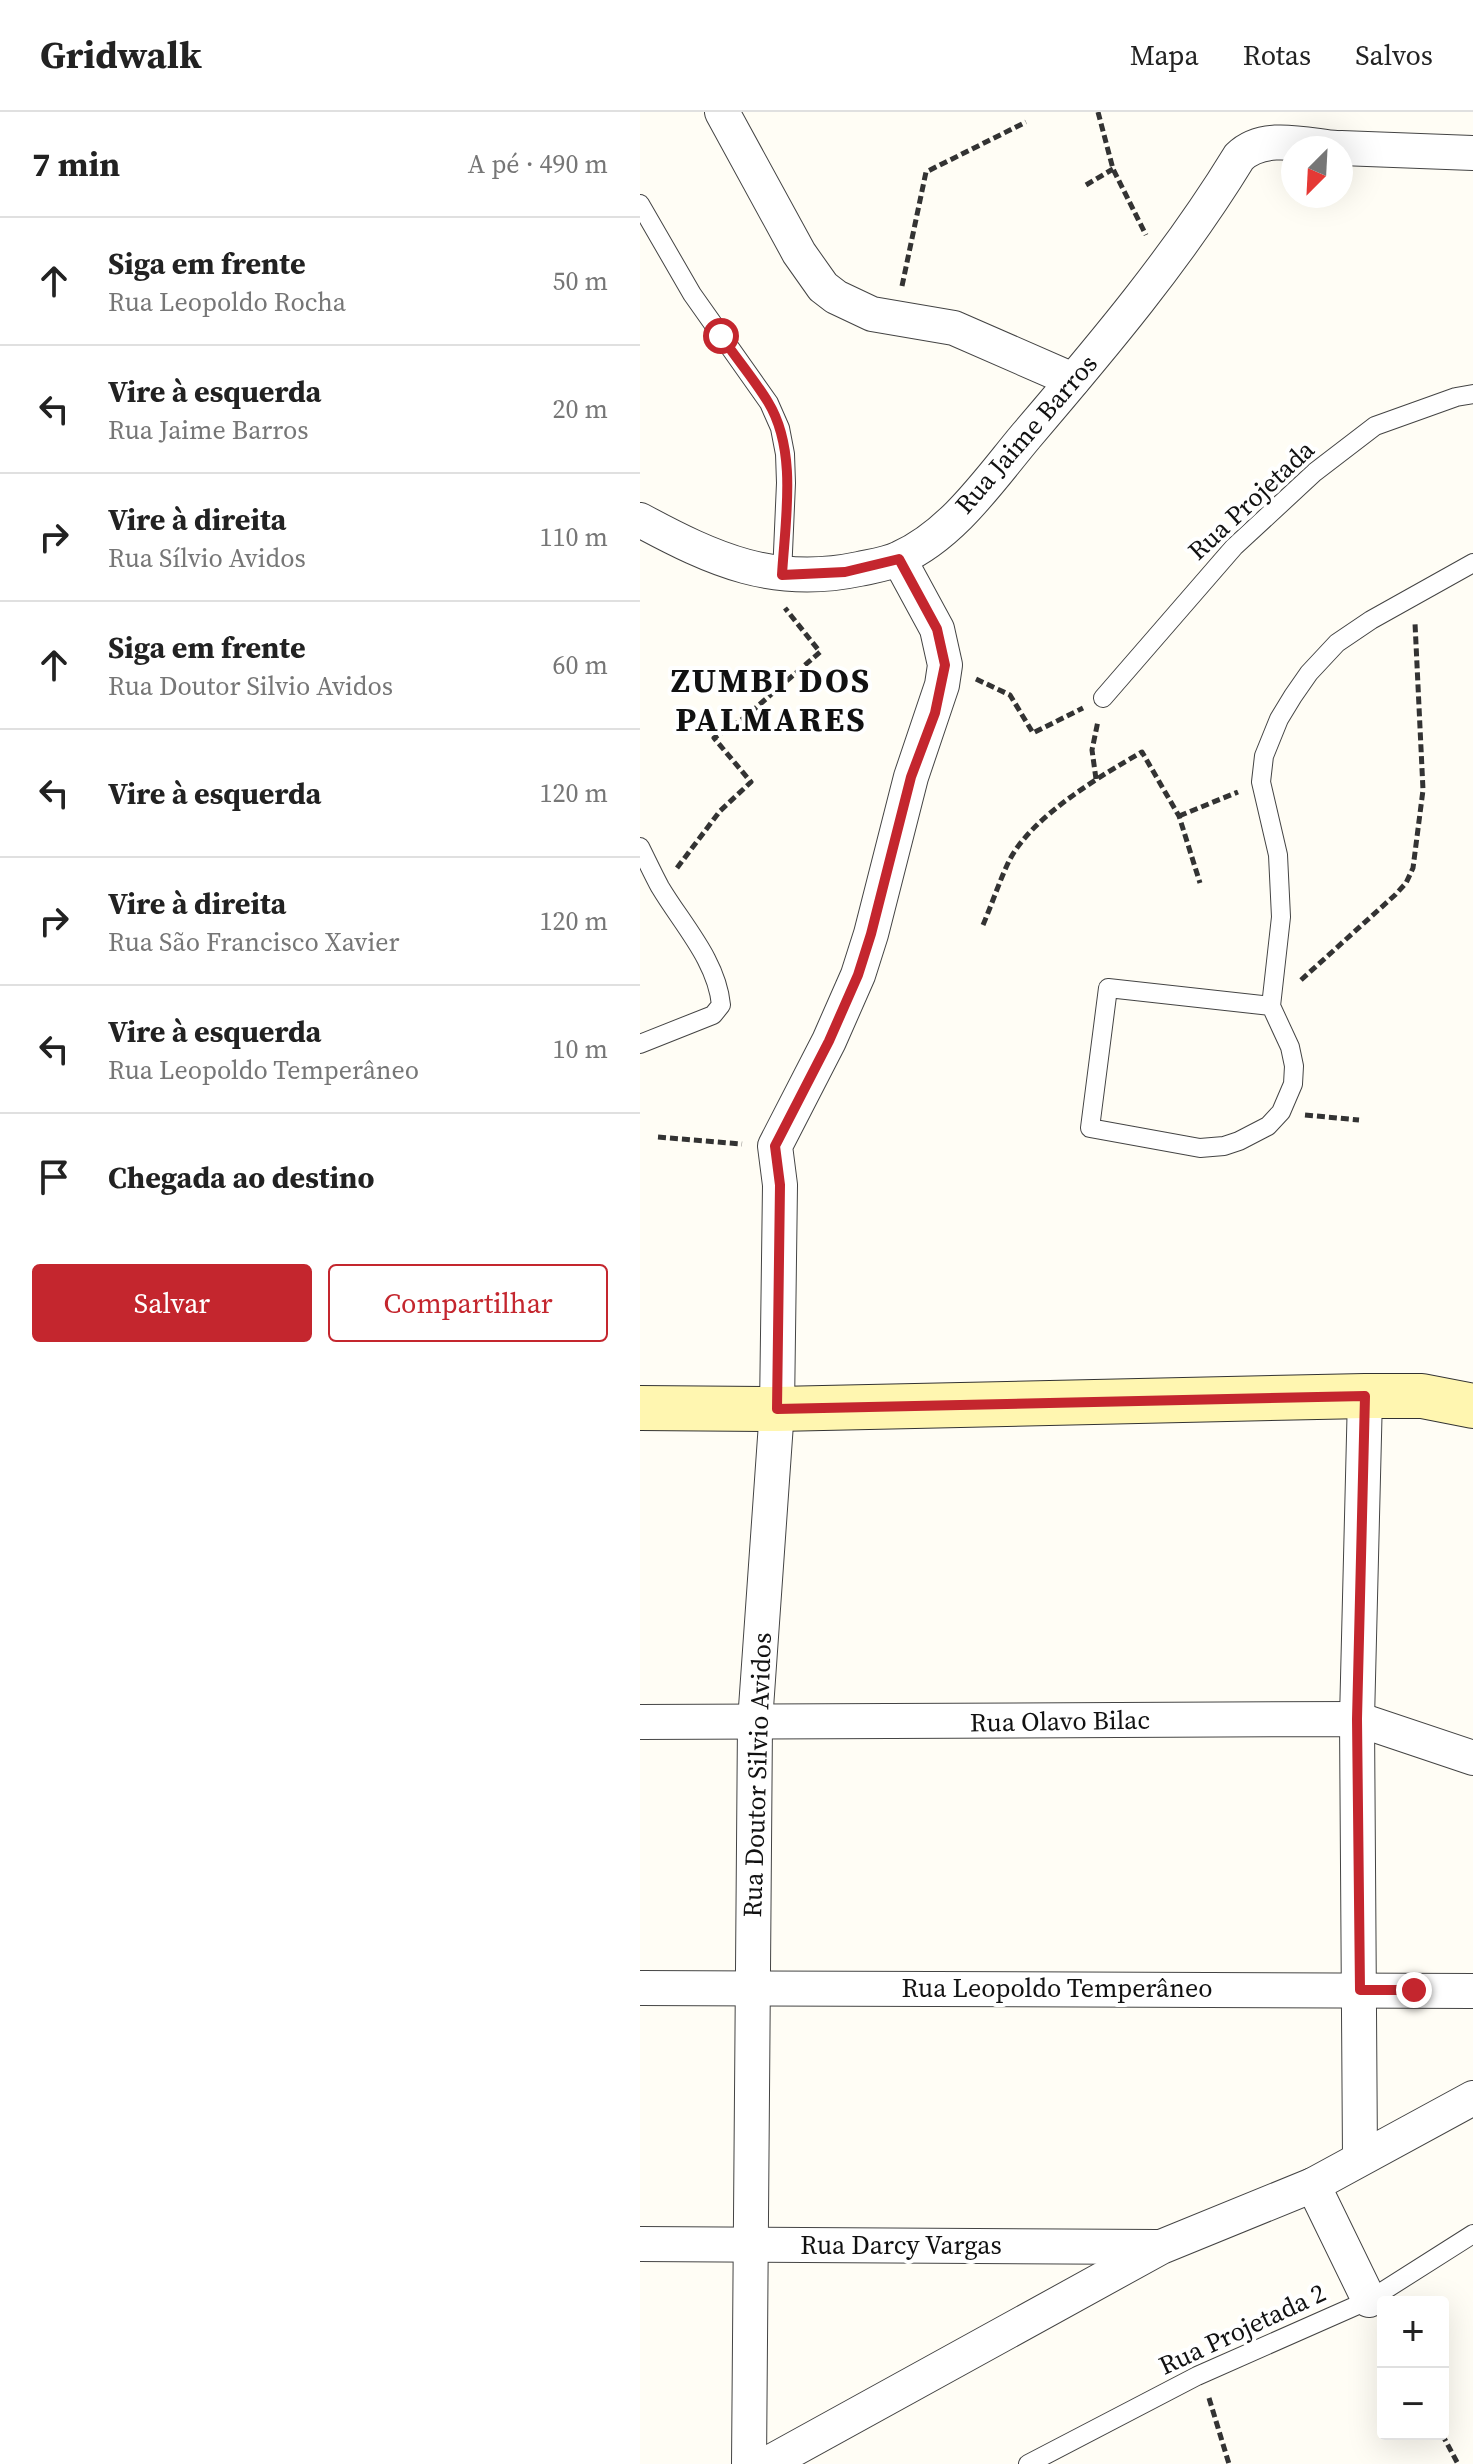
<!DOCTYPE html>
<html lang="pt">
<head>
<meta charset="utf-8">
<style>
  :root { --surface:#fff; --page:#f6f6f6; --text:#222; --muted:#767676; --line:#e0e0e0; --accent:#c4262e }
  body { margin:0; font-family:"Source Serif 4",serif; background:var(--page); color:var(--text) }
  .controls { position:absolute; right:24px; bottom:24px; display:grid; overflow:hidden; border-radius:8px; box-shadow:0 8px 32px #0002 }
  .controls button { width:72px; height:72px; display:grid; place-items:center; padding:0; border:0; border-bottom:2px solid var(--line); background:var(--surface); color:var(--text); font:40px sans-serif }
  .compass { position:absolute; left:641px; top:24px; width:72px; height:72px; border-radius:50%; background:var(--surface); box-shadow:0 8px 32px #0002; rotate:204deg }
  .stop { position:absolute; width:24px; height:24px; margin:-18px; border:6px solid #c4262e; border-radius:50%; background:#fff }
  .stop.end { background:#c4262e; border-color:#fff; box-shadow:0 2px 8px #0008 }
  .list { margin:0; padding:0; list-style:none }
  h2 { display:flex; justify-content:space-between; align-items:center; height:104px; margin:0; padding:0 32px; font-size:34px }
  h2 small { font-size:26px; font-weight:400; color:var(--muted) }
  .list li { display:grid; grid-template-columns:52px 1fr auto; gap:24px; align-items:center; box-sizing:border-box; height:128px; padding:0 32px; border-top:2px solid var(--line) }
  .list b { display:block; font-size:30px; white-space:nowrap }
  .list p { margin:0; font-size:26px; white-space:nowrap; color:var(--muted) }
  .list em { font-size:26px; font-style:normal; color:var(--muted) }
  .actions { display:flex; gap:16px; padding:24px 32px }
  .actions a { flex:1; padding:18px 0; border:2px solid var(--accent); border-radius:8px; text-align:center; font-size:28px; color:var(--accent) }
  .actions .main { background:var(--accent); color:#fff }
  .icon { flex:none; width:44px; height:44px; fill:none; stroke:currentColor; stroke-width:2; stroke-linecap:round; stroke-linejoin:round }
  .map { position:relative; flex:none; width:833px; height:2352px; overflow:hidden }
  header { display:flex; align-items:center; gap:48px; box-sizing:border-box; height:112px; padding:0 40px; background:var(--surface); border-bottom:2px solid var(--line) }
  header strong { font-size:38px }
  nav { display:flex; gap:44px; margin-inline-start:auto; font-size:28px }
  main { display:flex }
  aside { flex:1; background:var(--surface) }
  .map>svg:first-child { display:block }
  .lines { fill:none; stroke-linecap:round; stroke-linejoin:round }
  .lane-casing { stroke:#444; stroke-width:20 }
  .street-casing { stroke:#444; stroke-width:36 }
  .secondary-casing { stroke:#333; stroke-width:46 }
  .path { stroke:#333; stroke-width:5; stroke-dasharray:8 4; stroke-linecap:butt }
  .lane { stroke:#fff; stroke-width:18 }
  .street { stroke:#fff; stroke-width:34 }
  .secondary { stroke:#fff6b0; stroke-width:44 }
  .route { stroke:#c4262e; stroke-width:10 }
  .labels { text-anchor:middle; stroke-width:8; stroke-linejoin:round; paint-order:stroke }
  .street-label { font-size:26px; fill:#111; stroke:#fff }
  .district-label { font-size:34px; font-weight:bold; letter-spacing:2px; fill:#111; stroke:#fff }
</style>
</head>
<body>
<header>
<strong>Gridwalk</strong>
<nav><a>Mapa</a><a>Rotas</a><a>Salvos</a></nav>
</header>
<main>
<aside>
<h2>7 min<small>A pé · 490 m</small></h2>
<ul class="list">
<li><svg class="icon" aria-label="ahead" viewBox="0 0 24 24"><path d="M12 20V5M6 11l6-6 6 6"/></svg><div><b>Siga em frente</b><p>Rua Leopoldo Rocha</p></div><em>50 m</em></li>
<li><svg class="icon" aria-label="left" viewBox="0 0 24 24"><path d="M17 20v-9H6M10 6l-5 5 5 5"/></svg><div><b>Vire à esquerda</b><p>Rua Jaime Barros</p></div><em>20 m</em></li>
<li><svg class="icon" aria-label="right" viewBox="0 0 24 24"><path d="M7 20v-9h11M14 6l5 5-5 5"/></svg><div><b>Vire à direita</b><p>Rua Sílvio Avidos</p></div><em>110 m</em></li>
<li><svg class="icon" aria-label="ahead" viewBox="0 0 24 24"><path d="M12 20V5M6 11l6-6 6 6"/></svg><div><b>Siga em frente</b><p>Rua Doutor Silvio Avidos</p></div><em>60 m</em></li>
<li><svg class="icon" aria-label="left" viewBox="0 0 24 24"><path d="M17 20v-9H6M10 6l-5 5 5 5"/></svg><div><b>Vire à esquerda</b></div><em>120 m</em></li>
<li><svg class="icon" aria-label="right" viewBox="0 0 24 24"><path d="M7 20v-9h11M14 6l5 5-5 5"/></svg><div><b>Vire à direita</b><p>Rua São Francisco Xavier</p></div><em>120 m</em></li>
<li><svg class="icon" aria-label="left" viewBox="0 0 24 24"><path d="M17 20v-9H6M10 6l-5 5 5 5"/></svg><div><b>Vire à esquerda</b><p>Rua Leopoldo Temperâneo</p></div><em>10 m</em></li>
<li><svg class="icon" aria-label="arrive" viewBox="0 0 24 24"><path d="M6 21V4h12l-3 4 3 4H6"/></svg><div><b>Chegada ao destino</b></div></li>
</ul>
<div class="actions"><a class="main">Salvar</a><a>Compartilhar</a></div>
</aside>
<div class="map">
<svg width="833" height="2352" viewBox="0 0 833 2352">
  <rect width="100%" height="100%" fill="#fffdf5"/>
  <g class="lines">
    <defs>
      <g id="lane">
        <path d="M 0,92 L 52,182 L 129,291 L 140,316 L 145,342 L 146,371 L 142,463"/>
        <path d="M 463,586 L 594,435 L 675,360 L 735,314 L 816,285 L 833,282"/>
        <path d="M 0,735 C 7,749 13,762 20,775 C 42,812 77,849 81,893 L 73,903 L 0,932"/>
        <path d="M 631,894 L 468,876 L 450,1016 L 560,1036 L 584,1034 L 599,1029 L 628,1014 L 641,1000 L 653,972 L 654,954 L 650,935 L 631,894 L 641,805 L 638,743 L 621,670 L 624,644 L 639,607 L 653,584 L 669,561 L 697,531 L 731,508 L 833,451"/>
        <path d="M 388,2352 L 557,2264 L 729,2188 L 833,2122"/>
      </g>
      <g id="street">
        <path d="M 82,0 L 159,141 L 183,175 L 196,185 L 232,202 L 314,216 L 433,268"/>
        <path d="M 701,36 L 833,41"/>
        <path d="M 0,408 C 74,448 134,475 219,457 C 233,454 248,452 260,446 C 313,422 350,367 386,324 C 462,235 538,145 599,45 C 623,21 665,33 696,36"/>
        <path d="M 0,1610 L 717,1607 L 833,1646"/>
        <path d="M 0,1876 L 833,1879"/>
        <path d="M 720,2046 L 717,1607 L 725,1284"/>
        <path d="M 673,2073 L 729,2188"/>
        <path d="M 0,2132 L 517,2135"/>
        <path d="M 109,2352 L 115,1610 L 137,1297 L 140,1073 L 135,1034 L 189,929 L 218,863 L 231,822 L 271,665 L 302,573 L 305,553 L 297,517 L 259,447"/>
        <path d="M 127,2352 L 521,2135 L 673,2073 L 833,1986"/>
      </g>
      <path id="secondary" d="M 0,1296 L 137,1297 L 725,1284 L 782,1284 L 833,1294"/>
    </defs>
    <!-- lane casing -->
    <use href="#lane" class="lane-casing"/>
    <!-- street casing -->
    <use href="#street" class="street-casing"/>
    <!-- secondary casing -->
    <use href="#secondary" class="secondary-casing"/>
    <!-- path -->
    <g class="path">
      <path d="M 458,0 L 473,57 L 506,123"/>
      <path d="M 446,73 L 473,57"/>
      <path d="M 262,174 L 286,60 L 386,10"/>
      <path d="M 336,567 L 370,583 L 393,621 L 443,596"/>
      <path d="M 456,667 L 452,638 L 458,609"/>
      <path d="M 539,704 L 598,680"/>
      <path d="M 37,756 L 80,699 L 111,670 L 74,626 L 104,606 L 180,540 L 145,496"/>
      <path d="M 343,813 C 352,792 359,770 369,749 C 391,705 460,664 502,640 L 539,704 L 560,771"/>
      <path d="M 661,868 L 755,783 L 766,771 L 773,756 L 783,678 L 775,511"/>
      <path d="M 665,1003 L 719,1008"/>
      <path d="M 18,1025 L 102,1032"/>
      <path d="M 569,2286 L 589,2352"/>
      <path d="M 802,2322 L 818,2352"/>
    </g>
    <!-- lane -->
    <use href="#lane" class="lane"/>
    <!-- street -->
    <use href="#street" class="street"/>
    <!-- secondary -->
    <use href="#secondary" class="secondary"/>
  </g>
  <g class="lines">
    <!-- route -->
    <path class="route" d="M 81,224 C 96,246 114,267 128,290 C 158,339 145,409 142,463 L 205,460 L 259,447 L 297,517 L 305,553 L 295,601 L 271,665 L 231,822 L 218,863 L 189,929 L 135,1034 L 140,1073 L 137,1297 L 725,1284 L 717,1607 L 720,1878 L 774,1878"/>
  </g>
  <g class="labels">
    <!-- street labels -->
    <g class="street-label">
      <text transform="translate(386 322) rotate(-49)" y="9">Rua Jaime Barros</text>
      <text transform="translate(611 388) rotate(-43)" y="9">Rua Projetada</text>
      <text transform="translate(420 1609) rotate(-1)" y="9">Rua Olavo Bilac</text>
      <text transform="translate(117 1663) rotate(-88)" y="9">Rua Doutor Silvio Avidos</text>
      <text x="417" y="1885">Rua Leopoldo Temperâneo</text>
      <text x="261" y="2142">Rua Darcy Vargas</text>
      <text transform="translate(602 2217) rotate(-25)" y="9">Rua Projetada 2</text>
    </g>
    <!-- district labels -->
    <g class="district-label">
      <text x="131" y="580">ZUMBI DOS<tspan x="131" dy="39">PALMARES</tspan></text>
    </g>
  </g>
</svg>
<div class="controls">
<button>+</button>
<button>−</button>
</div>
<svg class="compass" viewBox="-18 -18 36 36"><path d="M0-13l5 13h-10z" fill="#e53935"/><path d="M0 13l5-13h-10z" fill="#767676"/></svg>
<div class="stop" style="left:81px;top:224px"></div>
<div class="stop end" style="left:774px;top:1878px"></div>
</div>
</main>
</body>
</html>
